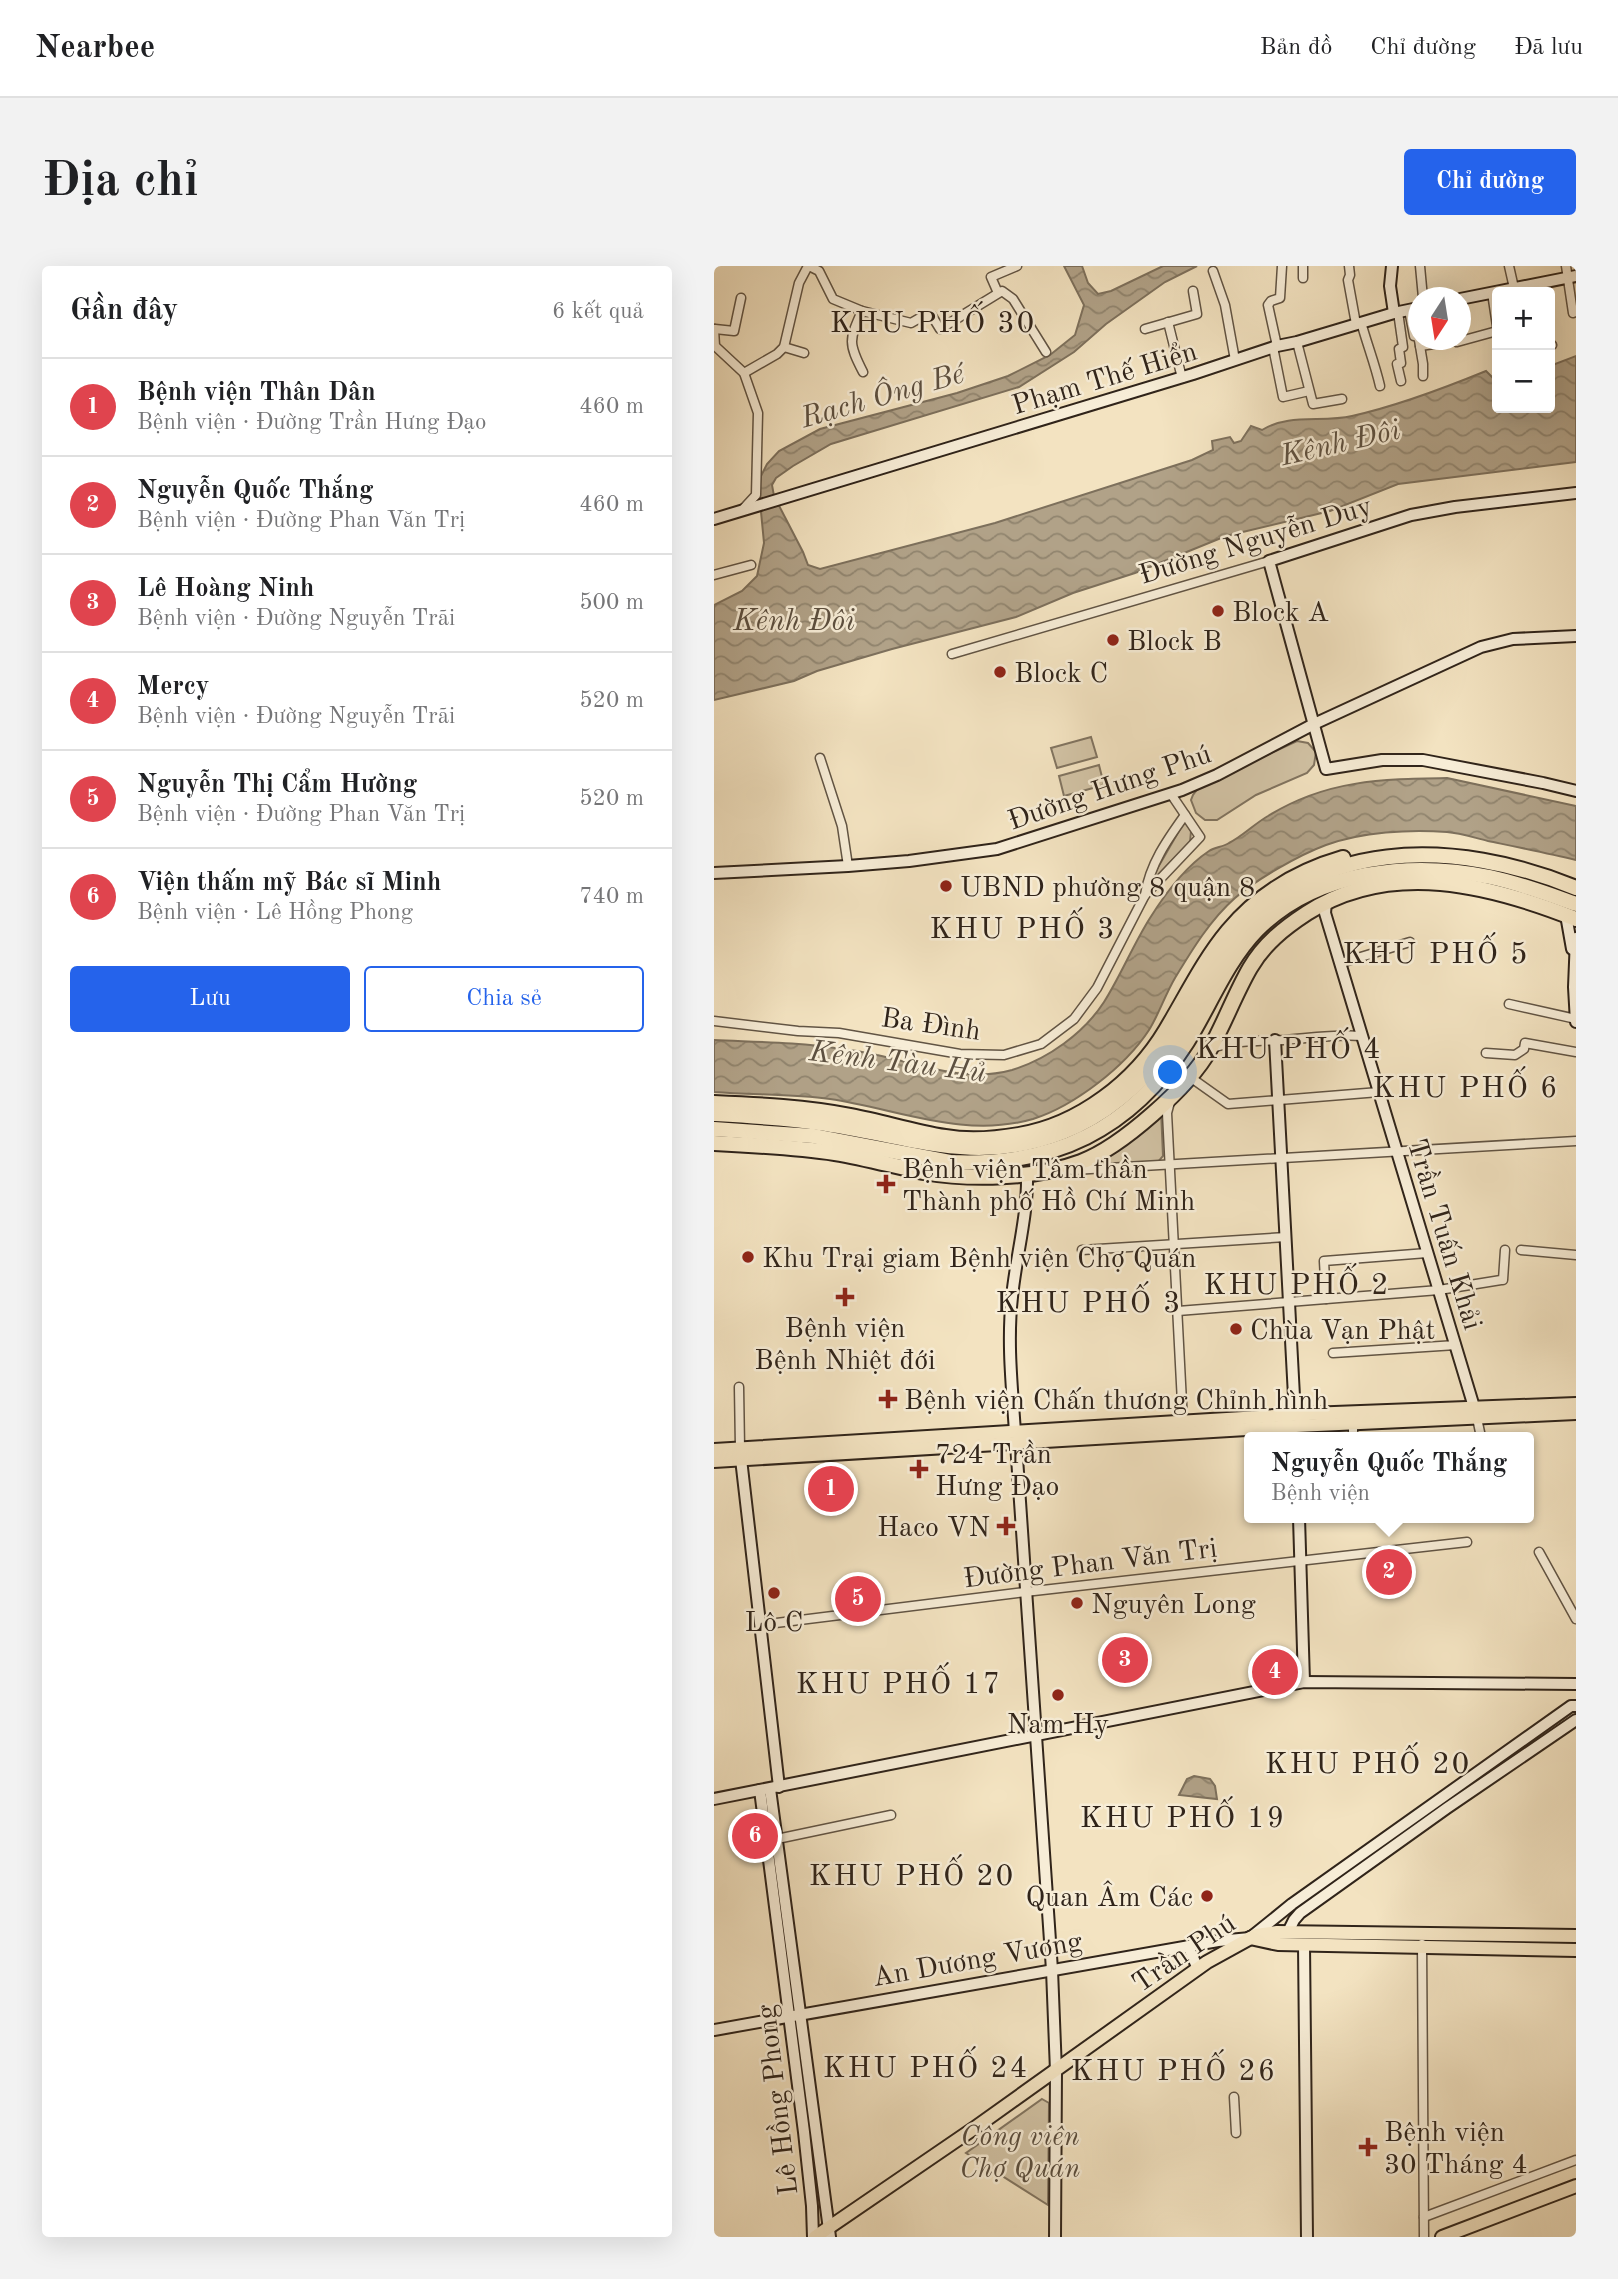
<!DOCTYPE html>
<html lang="vi">
<head>
<meta charset="utf-8">
<style>
  :root { --surface:#fff; --page:#f2f2f2; --text:#202124; --muted:#757577; --line:#e0e0e0; --accent:#2563eb }
  body { margin:0; font-family:"Old Standard TT",serif; background:var(--page); color:var(--text) }
  .controls { position:absolute; right:21px; top:21px; display:grid; overflow:hidden; border-radius:7px; box-shadow:0 7px 28px #0002 }
  .controls button { width:63px; height:63px; display:grid; place-items:center; padding:0; border:0; border-bottom:2px solid var(--line); background:var(--surface); color:var(--text); font:35px sans-serif }
  .compass { position:absolute; left:694px; top:21px; width:63px; height:63px; border-radius:50%; background:var(--surface); box-shadow:0 7px 28px #0002; rotate:192deg }
  .you { position:absolute; left:457px; top:807px; width:24px; height:24px; margin:-18px; border:5px solid #fff; border-radius:50%; background:#1a73e8; box-shadow:0 0 0 10px #1a73e833 }
  .badge { display:grid; place-items:center; width:46px; height:46px; border-radius:50%; background:var(--accent); color:#fff; font-size:23px; font-weight:700 }
  .pin { position:absolute; translate:-50% -50%; border:4px solid #fff; box-shadow:0 2px 7px #0006 }
  .popup { position:absolute; left:530px; top:1166px; width:290px; height:91px; box-sizing:border-box; display:grid; place-content:center; border-radius:7px; background:var(--surface); filter:drop-shadow(0 2px 5px #0005); font-size:23px; white-space:nowrap; color:var(--muted) }
  .popup b { font-size:26px; color:var(--text) }
  .popup::after { content:''; position:absolute; left:50%; top:100%; margin-left:-14px; border:14px solid transparent; border-top-color:var(--surface) }
  .list { margin:0; padding:0; list-style:none }
  h2 { display:flex; justify-content:space-between; align-items:center; height:91px; margin:0; padding:0 28px; font-size:30px }
  h2 small { font-size:23px; font-weight:400; color:var(--muted) }
  .list li { display:grid; grid-template-columns:46px 1fr auto; gap:21px; align-items:center; box-sizing:border-box; height:98px; padding:0 28px; border-top:2px solid var(--line) }
  .list b { display:block; font-size:26px; white-space:nowrap }
  .list p { margin:0; font-size:23px; white-space:nowrap; color:var(--muted) }
  .list em { font-size:23px; font-style:normal; color:var(--muted) }
  .actions { display:flex; gap:14px; padding:21px 28px }
  .actions a { flex:1; padding:16px 0; border:2px solid var(--accent); border-radius:7px; text-align:center; font-size:24px; color:var(--accent) }
  .actions .main { background:var(--accent); color:#fff }
  .map { position:relative; flex:none; width:862px; height:1971px; overflow:hidden; border-radius:7px }
  header { display:flex; align-items:center; gap:42px; box-sizing:border-box; height:98px; padding:0 35px; background:var(--surface); border-bottom:2px solid var(--line) }
  header strong { font-size:33px }
  nav { display:flex; gap:38px; margin-inline-start:auto; font-size:24px }
  .intro { display:flex; align-items:center; justify-content:space-between; box-sizing:border-box; height:168px; padding:0 42px }
  h1 { margin:0; font-size:49px }
  .button { padding:18px 32px; border-radius:7px; background:var(--accent); color:#fff; font-size:24px; font-weight:700 }
  main { display:flex; gap:42px; padding:0 42px }
  aside { flex:1; background:var(--surface); border-radius:7px; box-shadow:0 7px 28px #0002 }
  .map>svg:first-child { display:block }
  .green { fill:#d2c3a5; stroke:#817460; stroke-width:2 }
  .water { fill:url(#water-waves); stroke:#7d705c; stroke-width:2 }
  .lines { fill:none; stroke-linecap:round; stroke-linejoin:round }
  .street-casing { stroke:#615444; stroke-width:11 }
  .secondary-casing { stroke:#30241a; stroke-width:14 }
  .primary-casing { stroke:#30241a; stroke-width:16 }
  .highway-casing { stroke:#30241a; stroke-width:18 }
  .street { stroke:#f7edd7; stroke-width:8 }
  .secondary { stroke:#f7edd7; stroke-width:10 }
  .primary { stroke:#f3e3c1; stroke-width:12 }
  .highway { stroke:#f3e3c1; stroke-width:14 }
  .poi-dot { fill:#8f2418; stroke:#f7edd7; stroke-width:2.5 }
  .labels { text-anchor:middle; stroke-width:5; stroke-linejoin:round; paint-order:stroke }
  .street-label { font-size:28px; fill:#30241a; stroke:#f7edd7 }
  .poi-label { font-size:28px; fill:#30241a; stroke:#f7edd7; text-anchor:start }
  .park-label { font-size:28px; font-style:italic; fill:#584c3d; stroke:#f7edd7 }
  .neighbourhood-label { font-size:30px; letter-spacing:2px; fill:#30241a; stroke:#f7edd7 }
  .water-label { font-size:30px; font-style:italic; fill:#5d5040; stroke:#f7edd7 }
</style>
</head>
<body>
<header>
<strong>Nearbee</strong>
<nav><a>Bản đồ</a><a>Chỉ đường</a><a>Đã lưu</a></nav>
</header>
<div class="intro"><h1>Địa chỉ</h1><a class="button">Chỉ đường</a></div>
<main>
<aside>
<h2>Gần đây<small>6 kết quả</small></h2>
<ul class="list">
<li><span class="badge" style="background:#e0444e">1</span><div><b>Bệnh viện Thân Dân</b><p>Bệnh viện · Đường Trần Hưng Đạo</p></div><em>460 m</em></li>
<li><span class="badge" style="background:#e0444e">2</span><div><b>Nguyễn Quốc Thắng</b><p>Bệnh viện · Đường Phan Văn Trị</p></div><em>460 m</em></li>
<li><span class="badge" style="background:#e0444e">3</span><div><b>Lê Hoàng Ninh</b><p>Bệnh viện · Đường Nguyễn Trãi</p></div><em>500 m</em></li>
<li><span class="badge" style="background:#e0444e">4</span><div><b>Mercy</b><p>Bệnh viện · Đường Nguyễn Trãi</p></div><em>520 m</em></li>
<li><span class="badge" style="background:#e0444e">5</span><div><b>Nguyễn Thị Cẩm Hường</b><p>Bệnh viện · Đường Phan Văn Trị</p></div><em>520 m</em></li>
<li><span class="badge" style="background:#e0444e">6</span><div><b>Viện thấm mỹ Bác sĩ Minh</b><p>Bệnh viện · Lê Hồng Phong</p></div><em>740 m</em></li>
</ul>
<div class="actions"><a class="main">Lưu</a><a>Chia sẻ</a></div>
</aside>
<div class="map">
<svg width="862" height="1971" viewBox="0 0 862 1971">
  <defs>
    <pattern id="water-waves" width="16" height="10" patternUnits="userSpaceOnUse" patternTransform="scale(1.75)"><rect width="16" height="10" fill="#b1a288"/><path d="M0 5q4-4 8 0t8 0" fill="none" stroke="#90846e"/></pattern>
  </defs>
  <rect width="100%" height="100%" fill="#f3e3c1"/>
  <filter id="stains"><feTurbulence type="fractalNoise" baseFrequency=".00286" numOctaves="4"/><feColorMatrix values="0 0 0 0 .2 0 0 0 0 .09 0 0 0 0 .02 0 0 0 .5 -.17"/></filter>
  <radialGradient id="worn" r=".72"><stop offset=".6" stop-color="#630" stop-opacity="0"/><stop offset="1" stop-color="#630" stop-opacity=".3"/></radialGradient>
  <!-- green -->
  <g class="green">
    <path d="M 377,471 L 383,491 L 343,502 L 337,482 Z"/>
    <path d="M 583,475 L 594,477 L 602,486 L 600,499 L 593,507 L 542,529 L 503,554 L 491,554 L 482,547 L 477,534 L 479,529 L 485,521 Z"/>
    <path d="M 385,499 L 390,519 L 350,530 L 345,510 Z"/>
    <path d="M 473,557 L 477,565 L 476,576 L 441,612 L 439,610 L 469,558 Z"/>
    <path d="M 447,844 L 449,890 L 444,896 L 371,900 Z"/>
    <path d="M 328,1833 L 335,1837 L 334,1939 L 252,1887 Z"/>
  </g>
  <!-- water -->
  <g class="water">
    <path d="M 350,0 L 368,0 L 374,17 L 384,28 L 397,25 L 449,0 L 483,0 L 451,16 L 392,58 L 360,86 L 305,121 L 117,178 L 79,200 L 62,212 L 58,219 L 60,230 L 89,286 L 94,299 L 106,303 L 281,257 L 478,194 L 499,184 L 498,175 L 516,171 L 520,177 L 527,175 L 537,160 L 548,164 C 575,147 608,157 638,150 C 683,140 728,123 772,105 L 783,116 L 783,142 L 836,142 L 836,100 L 862,90 L 862,196 L 684,218 L 616,245 L 512,270 L 421,307 L 359,327 L 302,351 L 178,383 L 103,405 L 80,415 L 0,434 L 0,339 L 28,325 L 43,310 L 50,277 L 45,225 L 47,210 L 53,198 L 65,185 L 106,163 L 243,127 L 294,110 L 336,89 L 361,69 L 370,39 Z"/>
    <path d="M 733,512 L 862,540 L 862,594 C 833,587 803,581 774,575 C 761,572 747,567 733,566 C 695,563 648,566 612,579 C 585,589 543,613 521,632 C 496,654 478,684 461,712 C 451,729 445,748 435,764 C 411,801 360,840 319,853 C 250,873 184,843 116,833 C 78,828 39,829 0,826 L 0,774 C 42,776 85,776 127,783 C 139,784 151,786 163,789 C 209,799 251,817 298,804 C 334,793 370,767 390,736 C 407,709 419,679 436,652 C 451,628 471,601 495,585 C 501,581 509,581 515,577 C 529,570 540,558 554,550 C 612,514 667,513 733,512 Z"/>
    <path d="M 480,1510 L 496,1513 L 501,1520 L 503,1533 L 465,1529 L 473,1513 Z"/>
  </g>
  <g class="lines">
    <defs>
      <g id="street">
        <path d="M 95,0 L 105,5 L 119,33 L 148,45 L 197,57 L 211,49 L 218,50 L 226,63 L 288,25 L 299,33 L 332,86"/>
        <path d="M 589,0 L 589,12"/>
        <path d="M 635,0 L 636,9 L 634,14 L 642,58"/>
        <path d="M 706,0 L 709,32"/>
        <path d="M 795,0 L 800,22"/>
        <path d="M 852,0 L 859,47"/>
        <path d="M 499,5 L 511,39 L 521,94"/>
        <path d="M 284,27 L 277,11 L 303,0"/>
        <path d="M 778,27 L 783,60"/>
        <path d="M 695,44 L 700,70 L 704,70 L 704,72"/>
        <path d="M 148,45 C 135,74 134,77 149,106"/>
        <path d="M 684,46 L 689,81 L 685,83 L 687,97 L 683,98 L 687,115"/>
        <path d="M 454,56 L 468,112"/>
        <path d="M 647,56 C 653,78 661,98 666,120"/>
        <path d="M 0,63 L 1,80 L 30,107 L 44,147 L 42,229 L 30,242"/>
        <path d="M 1,63 L 20,65 L 27,32"/>
        <path d="M 431,63 L 483,48 L 479,25"/>
        <path d="M 705,74 L 709,98 L 709,110"/>
        <path d="M 742,74 L 743,76 L 783,65"/>
        <path d="M 583,76 L 599,138 L 628,133"/>
        <path d="M 563,80 L 554,39 L 557,35 L 566,32 L 568,0"/>
        <path d="M 706,80 L 720,78 L 724,74"/>
        <path d="M 836,80 L 838,79"/>
        <path d="M 70,81 L 90,87"/>
        <path d="M 559,81 L 569,131 L 595,125"/>
        <path d="M 30,107 L 63,88 L 70,81 L 85,17 L 94,0"/>
        <path d="M 0,309 L 37,299"/>
        <path d="M 238,388 L 555,295"/>
        <path d="M 106,492 L 128,560 L 134,600"/>
        <path d="M 431,629 C 436,598 453,574 471,549"/>
        <path d="M 627,697 L 696,676"/>
        <path d="M 795,738 L 862,753"/>
        <path d="M 0,755 L 84,765 L 125,767 L 246,788 L 290,789 L 327,778 L 360,753 L 383,722 L 431,629 L 486,571 L 457,528"/>
        <path d="M 498,782 C 521,774 547,775 570,774 C 596,772 622,768 648,770"/>
        <path d="M 772,787 L 801,789 L 810,783 L 811,777 L 862,786"/>
        <path d="M 476,811 L 514,838 L 665,826"/>
        <path d="M 456,836 L 453,847 L 469,1156"/>
        <path d="M 359,904 L 862,875"/>
        <path d="M 368,984 L 572,971"/>
        <path d="M 807,984 L 862,989"/>
        <path d="M 612,1033 L 610,995 L 713,987"/>
        <path d="M 464,1045 L 725,1024 L 787,1014 L 789,1014 L 791,984"/>
        <path d="M 619,1087 L 742,1079"/>
        <path d="M 25,1121 L 26,1182"/>
        <path d="M 763,1152 L 767,1171"/>
        <path d="M 639,1158 L 639,1171"/>
        <path d="M 825,1286 L 862,1353"/>
        <path d="M 46,1359 L 311,1326 L 753,1276"/>
        <path d="M 63,1573 L 177,1549"/>
        <path d="M 708,1678 L 710,1971"/>
        <path d="M 520,1831 L 522,1867"/>
        <path d="M 710,1951 L 862,1894"/>
      </g>
      <g id="secondary">
        <path d="M 678,0 L 676,20 L 680,47"/>
        <path d="M 746,33 L 862,10"/>
        <path d="M 862,227 L 741,241 L 697,249 L 555,295 L 612,503 L 668,494 L 709,494 L 829,517 L 862,525"/>
        <path d="M 0,253 L 479,108 L 563,80 L 583,76 L 680,47 L 704,42"/>
        <path d="M 0,607 L 134,600 L 195,595 L 283,583 L 468,524 L 503,509 L 600,458 L 767,381 L 799,373 L 862,370"/>
        <path d="M 612,636 L 611,647 L 760,1141"/>
        <path d="M 852,649 L 858,683"/>
        <path d="M 862,672 L 860,721 L 862,756"/>
        <path d="M 561,774 L 581,1149"/>
        <path d="M 301,1166 C 298,1121 293,1076 298,1031 C 302,990 314,949 313,908"/>
        <path d="M 302,1177 L 338,1704 L 342,1805 L 341,1971"/>
        <path d="M 27,1193 L 65,1521"/>
        <path d="M 585,1252 L 590,1416"/>
        <path d="M 56,1523 L 116,1971"/>
        <path d="M 46,1524 L 90,1866 L 98,1940 L 99,1971"/>
        <path d="M 0,1533 L 590,1416 L 862,1418"/>
        <path d="M 574,1666 L 580,1654 L 586,1647 L 733,1542 L 862,1454"/>
        <path d="M 590,1679 L 593,1971"/>
        <path d="M 474,1680 L 484,1703"/>
        <path d="M 0,1764 L 504,1675 L 536,1672 L 578,1638 L 857,1440 L 862,1440"/>
      </g>
      <g id="primary">
        <path d="M 0,1184 L 594,1148 L 862,1138"/>
        <path d="M 0,1195 L 582,1160 L 862,1147"/>
        <path d="M 536,1672 L 564,1678 L 862,1684"/>
        <path d="M 101,1971 L 262,1861 L 493,1696 L 542,1669 L 563,1666 L 862,1670"/>
        <path d="M 728,1971 L 862,1920"/>
      </g>
      <g id="highway">
        <path d="M 0,837 C 46,839 92,841 137,850 C 169,856 199,866 231,871 C 254,875 282,873 305,869 C 365,859 421,816 452,764 C 472,731 489,695 514,665 C 544,629 584,605 629,592"/>
        <path d="M 0,848 C 35,850 71,852 105,857 C 194,869 259,901 349,866 C 392,849 428,817 455,781 C 477,751 491,716 512,686 C 594,568 743,573 862,622"/>
        <path d="M 0,863 L 99,870 L 236,896 C 339,901 417,864 473,776 C 496,739 512,696 543,664 C 602,604 697,595 776,611 C 805,617 834,628 862,638"/>
        <path d="M 0,877 C 41,879 81,881 121,887 C 151,892 180,900 209,906 C 256,914 322,913 367,896 C 407,881 475,821 496,783 C 511,756 521,728 536,702 C 550,678 570,662 593,647 C 677,593 776,619 862,653"/>
      </g>
    </defs>
    <!-- street casing -->
    <use href="#street" class="street-casing"/>
    <!-- secondary casing -->
    <use href="#secondary" class="secondary-casing"/>
    <!-- primary casing -->
    <use href="#primary" class="primary-casing"/>
    <!-- highway casing -->
    <use href="#highway" class="highway-casing"/>
    <!-- street -->
    <use href="#street" class="street"/>
    <!-- secondary -->
    <use href="#secondary" class="secondary"/>
    <!-- primary -->
    <use href="#primary" class="primary"/>
    <!-- highway -->
    <use href="#highway" class="highway"/>
  </g>
  <!-- markers -->
  <g class="poi-dot">
    <circle cx="504" cy="345" r="7"/>
    <circle cx="399" cy="374" r="7"/>
    <circle cx="286" cy="406" r="7"/>
    <circle cx="232" cy="620" r="7"/>
    <path d="M168.5 907.5h7v7h7v7h-7v7h-7v-7h-7v-7h7z"/>
    <circle cx="34" cy="991" r="7"/>
    <path d="M127.5 1020.5h7v7h7v7h-7v7h-7v-7h-7v-7h7z"/>
    <circle cx="522" cy="1063" r="7"/>
    <path d="M170.5 1122.5h7v7h7v7h-7v7h-7v-7h-7v-7h7z"/>
    <path d="M201.5 1192.5h7v7h7v7h-7v7h-7v-7h-7v-7h7z"/>
    <path d="M288.5 1249.5h7v7h7v7h-7v7h-7v-7h-7v-7h7z"/>
    <circle cx="60" cy="1327" r="7"/>
    <circle cx="363" cy="1337" r="7"/>
    <circle cx="344" cy="1429" r="7"/>
    <circle cx="493" cy="1630" r="7"/>
    <path d="M650.5 1870.5h7v7h7v7h-7v7h-7v-7h-7v-7h7z"/>
  </g>
  <g class="labels">
    <!-- street labels -->
    <g class="street-label">
      <text transform="translate(390 111) rotate(-17)" y="10">Phạm Thế Hiển</text>
      <text transform="translate(541 273) rotate(-17)" y="10">Đường Nguyễn Duy</text>
      <text transform="translate(395 520) rotate(-19)" y="10">Đường Hưng Phú</text>
      <text transform="translate(217 757) rotate(8)" y="10">Ba Đình</text>
      <text transform="translate(732 968) rotate(73)" y="10">Trần Tuấn Khải</text>
      <text transform="translate(376 1296) rotate(-7)" y="10">Đường Phan Văn Trị</text>
      <text transform="translate(469 1686) rotate(-34)" y="10">Trần Phú</text>
      <text transform="translate(263 1692) rotate(-10)" y="10">An Dương Vương</text>
      <text transform="translate(62 1834) rotate(-97)" y="10">Lê Hồng Phong</text>
    </g>
    <!-- poi labels -->
    <g class="poi-label">
      <text x="518" y="355">Block A</text>
      <text x="413" y="384">Block B</text>
      <text x="300" y="416">Block C</text>
      <text x="246" y="630">UBND phường 8 quận 8</text>
      <text x="188" y="912">Bệnh viện Tâm thần<tspan x="188" dy="32">Thành phố Hồ Chí Minh</tspan></text>
      <text x="48" y="1001">Khu Trại giam Bệnh viện Chợ Quán</text>
      <text x="131" y="1071" text-anchor="middle">Bệnh viện<tspan x="131" dy="32">Bệnh Nhiệt đới</tspan></text>
      <text x="536" y="1073">Chùa Vạn Phật</text>
      <text x="190" y="1143">Bệnh viện Chấn thương Chỉnh hình</text>
      <text x="221" y="1197">724 Trần<tspan x="221" dy="32">Hưng Đạo</tspan></text>
      <text x="276" y="1270" text-anchor="end">Haco VN</text>
      <text x="377" y="1347">Nguyên Long</text>
      <text x="60" y="1365" text-anchor="middle">Lô C</text>
      <text x="344" y="1467" text-anchor="middle">Nam Hy</text>
      <text x="479" y="1640" text-anchor="end">Quan Âm Các</text>
      <text x="670" y="1875">Bệnh viện<tspan x="670" dy="32">30 Tháng 4</tspan></text>
    </g>
    <!-- park labels -->
    <g class="park-label">
      <text x="306" y="1879">Công viên<tspan x="306" dy="32">Chợ Quán</tspan></text>
    </g>
    <!-- neighbourhood labels -->
    <g class="neighbourhood-label">
      <text x="219" y="66">KHU PHỐ 30</text>
      <text x="309" y="672">KHU PHỐ 3</text>
      <text x="722" y="697">KHU PHỐ 5</text>
      <text x="575" y="792">KHU PHỐ 4</text>
      <text x="752" y="831">KHU PHỐ 6</text>
      <text x="583" y="1028">KHU PHỐ 2</text>
      <text x="375" y="1046">KHU PHỐ 3</text>
      <text x="185" y="1427">KHU PHỐ 17</text>
      <text x="654" y="1507">KHU PHỐ 20</text>
      <text x="469" y="1561">KHU PHỐ 19</text>
      <text x="198" y="1619">KHU PHỐ 20</text>
      <text x="212" y="1811">KHU PHỐ 24</text>
      <text x="460" y="1814">KHU PHỐ 26</text>
    </g>
    <!-- water labels -->
    <g class="water-label">
      <text transform="translate(168 129) rotate(-16)" y="10">Rạch Ông Bé</text>
      <text transform="translate(626 176) rotate(-13)" y="10">Kênh Đôi</text>
      <text x="80" y="364">Kênh Đôi</text>
      <text transform="translate(184 795) rotate(7)" y="10">Kênh Tàu Hủ</text>
    </g>
  </g>
  <rect width="100%" height="100%" filter="url(#stains)"/>
  <rect width="100%" height="100%" fill="url(#worn)"/>
</svg>
<div class="controls">
<button>+</button>
<button>−</button>
</div>
<svg class="compass" viewBox="-18 -18 36 36"><path d="M0-13l5 13h-10z" fill="#e53935"/><path d="M0 13l5-13h-10z" fill="#757577"/></svg>
<div class="you"></div>
<div class="pin badge" style="left:117px;top:1223px;background:#e0444e">1</div>
<div class="pin badge" style="left:675px;top:1306px;background:#e0444e">2</div>
<div class="popup"><b>Nguyễn Quốc Thắng</b>Bệnh viện</div>
<div class="pin badge" style="left:411px;top:1394px;background:#e0444e">3</div>
<div class="pin badge" style="left:561px;top:1406px;background:#e0444e">4</div>
<div class="pin badge" style="left:144px;top:1333px;background:#e0444e">5</div>
<div class="pin badge" style="left:41px;top:1570px;background:#e0444e">6</div>
</div>
</main>
</body>
</html>
